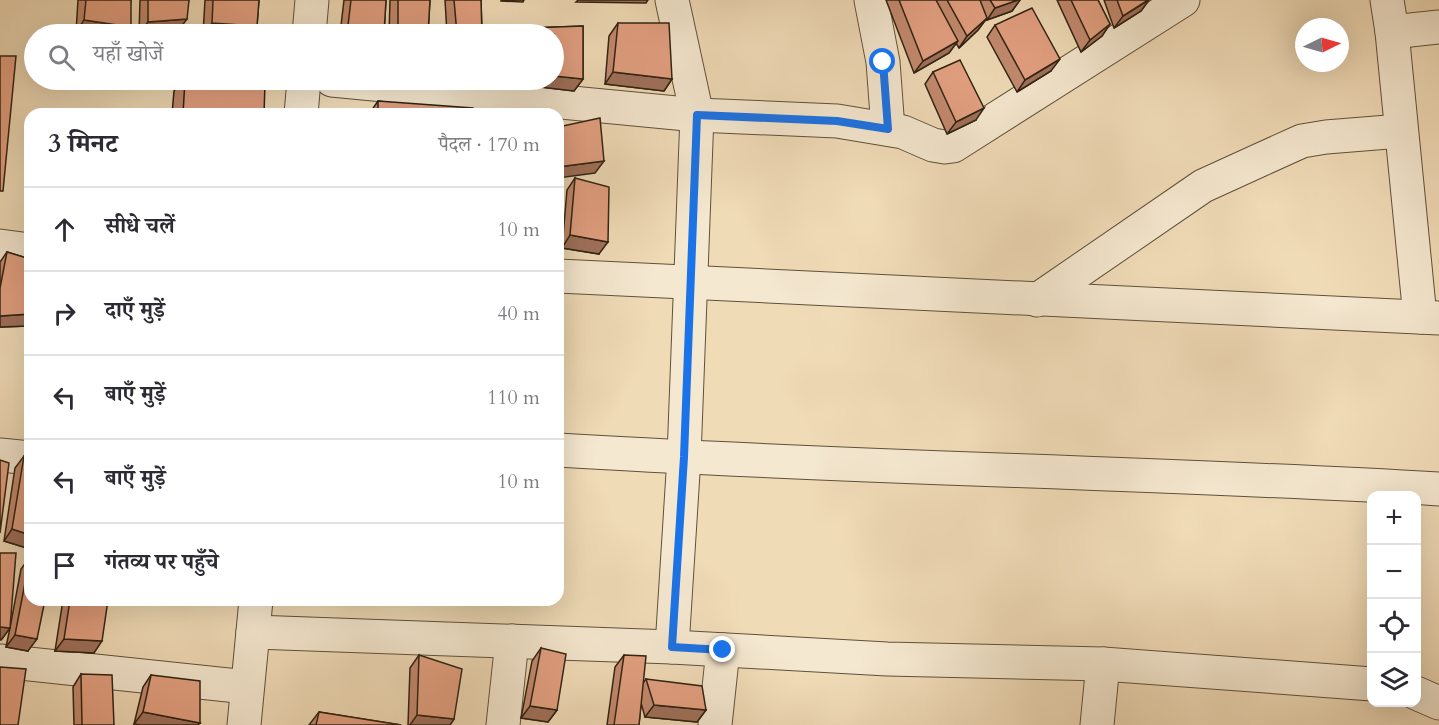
<!DOCTYPE html>
<html lang="hi">
<head>
<meta charset="utf-8">
<style>
  :root { --surface:#fff; --page:#f2f2f3; --text:#2b2b33; --muted:#7c7c81; --line:#e1e1e2 }
  body { margin:0; font-family:Cardo,"Noto Serif Devanagari",serif; background:var(--page); color:var(--text) }
  .controls { position:absolute; right:18px; bottom:18px; display:grid; overflow:hidden; border-radius:12px; box-shadow:0 6px 24px #0002 }
  .controls button { width:54px; height:54px; display:grid; place-items:center; padding:0; border:0; border-bottom:2px solid var(--line); background:var(--surface); color:var(--text); font:30px sans-serif }
  .compass { position:absolute; left:1295px; top:18px; width:54px; height:54px; border-radius:50%; background:var(--surface); box-shadow:0 6px 24px #0002; rotate:85deg }
  .stop { position:absolute; width:18px; height:18px; margin:-14px; border:4px solid #1a73e8; border-radius:50%; background:#fff }
  .stop.end { background:#1a73e8; border-color:#fff; box-shadow:0 2px 6px #0008 }
  .list { margin:0; padding:0; list-style:none }
  h2 { display:flex; justify-content:space-between; align-items:center; height:78px; margin:0; padding:0 24px; font-size:26px }
  h2 small { font-size:20px; font-weight:400; color:var(--muted) }
  .list li { display:grid; grid-template-columns:39px 1fr auto; gap:18px; align-items:center; box-sizing:border-box; height:84px; padding:0 24px; border-top:2px solid var(--line) }
  .list b { display:block; font-size:22px; white-space:nowrap }
  .list em { font-size:20px; font-style:normal; color:var(--muted) }
  .icon { flex:none; width:33px; height:33px; fill:none; stroke:currentColor; stroke-width:2; stroke-linecap:round; stroke-linejoin:round }
  .map { position:relative; flex:none; width:1439px; height:725px; overflow:hidden }
  .search { position:absolute; background:var(--surface); box-shadow:0 6px 24px #0002; left:24px; top:24px; width:540px; height:66px; display:flex; align-items:center; gap:15px; box-sizing:border-box; padding:0 21px; border-radius:33px; color:var(--muted); font-size:22px }
  .panel { position:absolute; background:var(--surface); box-shadow:0 6px 24px #0002; left:24px; top:108px; width:540px; height:498px; border-radius:18px }
  .map>svg:first-child { display:block }
  .lines { fill:none; stroke-linecap:round; stroke-linejoin:round }
  .minor-casing { stroke:#60503b; stroke-width:35 }
  .minor { stroke:#f5e8d0; stroke-width:33 }
  .wall { fill:#c38a6f; stroke:#302212; stroke-width:1.5 }
  .shaded-wall { fill:#9f705a; stroke:#302212; stroke-width:1.5 }
  .building { fill:#e3a081; stroke:#302212; stroke-width:1.5 }
  .route { stroke:#1a73e8; stroke-width:8 }
</style>
</head>
<body>
<div class="map">
<svg width="1439" height="725" viewBox="0 0 1439 725">
  <rect width="100%" height="100%" fill="#f0dbb7"/>
  <filter id="stains"><feTurbulence type="fractalNoise" baseFrequency=".00333" numOctaves="4"/><feColorMatrix values="0 0 0 0 .2 0 0 0 0 .09 0 0 0 0 .02 0 0 0 .5 -.17"/></filter>
  <radialGradient id="worn" r=".72"><stop offset=".6" stop-color="#630" stop-opacity="0"/><stop offset="1" stop-color="#630" stop-opacity=".3"/></radialGradient>
  <g class="lines">
    <defs>
      <g id="minor">
        <path d="M 672,0 L 697,115 L 684,457 L 672,647 L 887,659 L 1103,664 L 1372,684"/>
        <path d="M 871,0 L 883,62 L 888,129"/>
        <path d="M 1387,0 L 1392,32 L 1439,27"/>
        <path d="M 1392,32 L 1420,317"/>
        <path d="M 309,34 L 312,0"/>
        <path d="M 332,80 L 697,115 L 837,121 L 903,132 L 933,145 L 945,147 L 953,146 L 1183,0"/>
        <path d="M 301,114 L 304,80"/>
        <path d="M 0,246 L 30,250"/>
        <path d="M 558,276 L 1439,318"/>
        <path d="M 1037,300 L 1203,186 L 1260,160 L 1302,141 L 1326,137 L 1401,131"/>
        <path d="M 558,450 C 851,468 1146,472 1439,489"/>
        <path d="M 0,455 L 30,458"/>
        <path d="M 253,632 L 672,647"/>
        <path d="M 0,661 L 247,687"/>
        <path d="M 1416,693 L 1439,703"/>
        <path d="M 244,725 L 256,600"/>
        <path d="M 503,725 L 512,641"/>
        <path d="M 715,725 L 723,650"/>
        <path d="M 1097,725 L 1103,664"/>
      </g>
    </defs>
    <!-- minor casing -->
    <use href="#minor" class="minor-casing"/>
    <!-- minor -->
    <use href="#minor" class="minor"/>
  </g>
  <!-- wall -->
  <g class="wall">
    <path d="M 78,0 L 131,0 L 126,34 L 92,34 L 76,32 Z"/>
    <path d="M 140,0 L 189,0 L 178,31 L 139,34 Z"/>
    <path d="M 205,0 L 259,0 L 257,26 L 251,34 L 203,34 Z"/>
    <path d="M 344,0 L 386,0 L 384,34 L 340,34 Z"/>
    <path d="M 390,0 L 430,0 L 428,34 L 389,34 Z"/>
    <path d="M 445,0 L 481,0 L 482,34 L 447,34 Z"/>
    <path d="M 886,0 L 1020,0 L 1012,11 L 987,20 L 986,19 L 978,30 L 959,48 L 956,43 L 949,53 L 914,73 Z"/>
    <path d="M 1057,0 L 1098,0 L 1110,24 L 1102,36 L 1081,52 Z"/>
    <path d="M 1104,0 L 1149,0 L 1141,11 L 1114,28 Z"/>
    <path d="M 618,23 L 672,79 L 664,91 L 605,84 L 609,36 Z"/>
    <path d="M 995,25 L 1051,71 L 1017,92 L 987,37 Z"/>
    <path d="M 583,26 L 583,79 L 574,91 L 523,85 L 522,80 L 554,80 L 554,34 L 525,34 L 530,28 Z"/>
    <path d="M 933,72 L 976,120 L 947,134 L 925,84 Z"/>
    <path d="M 181,80 L 229,80 L 264,114 L 172,114 L 174,91 Z"/>
    <path d="M 378,101 L 473,114 L 369,114 Z"/>
    <path d="M 575,178 L 599,254 L 562,248 L 567,190 Z"/>
    <path d="M 7,252 L 30,259 L 30,325 L 29,326 L 0,327 L 0,262 Z"/>
    <path d="M 24,456 L 30,549 L 4,541 L 15,468 Z"/>
    <path d="M 30,557 L 28,651 L 6,647 L 10,628 L 1,640 L 10,628 L 21,569 Z"/>
    <path d="M 63,600 L 108,600 L 94,653 L 55,651 Z"/>
    <path d="M 541,648 L 557,710 L 548,722 L 521,718 L 532,661 Z"/>
    <path d="M 419,655 L 454,719 L 450,725 L 408,725 L 410,668 Z"/>
    <path d="M 624,655 L 643,683 L 646,679 L 706,710 L 697,722 L 645,717 L 641,703 L 639,725 L 607,725 L 615,667 Z"/>
    <path d="M 81,674 L 114,725 L 74,725 L 73,687 Z"/>
    <path d="M 151,675 L 200,723 L 134,724 L 143,687 Z"/>
    <path d="M 319,712 L 401,725 L 309,725 Z"/>
  </g>
  <!-- shaded-wall -->
  <g class="shaded-wall">
    <path d="M 501,0 L 524,0 L 523,2 L 501,1 Z"/>
    <path d="M 578,0 L 648,0 L 646,3 L 576,2 Z"/>
    <path d="M 1018,0 L 1020,0 L 1012,11 L 987,20 L 995,8 Z"/>
    <path d="M 1149,0 L 1141,11 L 1114,28 L 1123,16 Z"/>
    <path d="M 987,18 L 978,30 L 959,48 L 967,36 Z"/>
    <path d="M 187,19 L 178,31 L 139,34 L 148,22 Z"/>
    <path d="M 84,20 L 131,27 L 126,34 L 92,34 L 76,32 Z"/>
    <path d="M 212,23 L 257,26 L 251,34 L 204,34 Z"/>
    <path d="M 1110,24 L 1102,36 L 1081,52 L 1090,40 Z"/>
    <path d="M 958,41 L 949,53 L 914,73 L 923,61 Z"/>
    <path d="M 1060,59 L 1051,71 L 1017,92 L 1025,80 Z"/>
    <path d="M 613,72 L 672,79 L 664,91 L 605,84 Z"/>
    <path d="M 554,76 L 583,79 L 574,91 L 523,85 L 526,80 L 554,80 Z"/>
    <path d="M 984,108 L 976,120 L 947,134 L 956,122 Z"/>
    <path d="M 604,161 L 595,173 L 558,178 L 558,167 Z"/>
    <path d="M 570,235 L 608,242 L 599,254 L 562,248 Z"/>
    <path d="M 30,314 L 30,325 L 29,326 L 0,327 L 0,316 Z"/>
    <path d="M 12,529 L 30,535 L 30,549 L 4,541 Z"/>
    <path d="M 0,627 L 10,628 L 1,640 L 0,640 Z"/>
    <path d="M 15,635 L 37,639 L 28,651 L 6,647 Z"/>
    <path d="M 64,639 L 102,641 L 94,653 L 55,651 Z"/>
    <path d="M 654,705 L 706,710 L 697,722 L 645,717 Z"/>
    <path d="M 530,706 L 557,710 L 548,722 L 521,718 Z"/>
    <path d="M 143,712 L 200,723 L 198,725 L 141,725 L 134,724 Z"/>
    <path d="M 417,715 L 454,719 L 450,725 L 410,725 Z"/>
  </g>
  <!-- building -->
  <g class="building">
    <path d="M 86,0 L 131,0 L 131,27 L 84,20 Z"/>
    <path d="M 148,0 L 189,0 L 187,19 L 148,22 Z"/>
    <path d="M 213,0 L 259,0 L 257,26 L 212,23 Z"/>
    <path d="M 351,0 L 386,0 L 384,34 L 347,34 Z"/>
    <path d="M 398,0 L 430,0 L 428,34 L 398,34 Z"/>
    <path d="M 454,0 L 481,0 L 482,34 L 457,34 Z"/>
    <path d="M 899,0 L 936,0 L 958,41 L 923,61 Z"/>
    <path d="M 947,0 L 980,0 L 987,18 L 967,36 Z"/>
    <path d="M 990,0 L 1018,0 L 995,8 Z"/>
    <path d="M 1071,0 L 1098,0 L 1110,24 L 1090,40 Z"/>
    <path d="M 1117,0 L 1148,0 L 1123,16 Z"/>
    <path d="M 1032,8 L 1060,59 L 1025,80 L 995,25 Z"/>
    <path d="M 618,23 L 669,23 L 672,79 L 613,72 Z"/>
    <path d="M 583,26 L 583,79 L 554,76 L 554,34 L 530,34 L 530,28 Z"/>
    <path d="M 0,56 L 16,56 L 3,191 L 0,191 Z"/>
    <path d="M 960,60 L 984,108 L 956,122 L 933,72 Z"/>
    <path d="M 185,80 L 229,80 L 265,84 L 264,114 L 183,114 Z"/>
    <path d="M 378,101 L 473,108 L 473,114 L 378,114 Z"/>
    <path d="M 600,118 L 604,161 L 558,167 L 558,127 Z"/>
    <path d="M 575,178 L 609,187 L 608,242 L 570,235 Z"/>
    <path d="M 7,252 L 30,259 L 30,314 L 0,316 L 0,288 Z"/>
    <path d="M 24,456 L 30,456 L 30,535 L 12,529 Z"/>
    <path d="M 0,460 L 9,463 L 0,533 Z"/>
    <path d="M 0,553 L 16,553 L 10,628 L 0,627 Z"/>
    <path d="M 30,557 L 30,600 L 45,600 L 37,639 L 15,635 Z"/>
    <path d="M 70,600 L 108,600 L 102,641 L 64,639 Z"/>
    <path d="M 541,648 L 566,654 L 557,710 L 530,706 Z"/>
    <path d="M 419,655 L 462,669 L 454,719 L 417,715 Z"/>
    <path d="M 624,655 L 646,656 L 639,725 L 614,725 Z"/>
    <path d="M 0,667 L 26,669 L 18,725 L 0,725 Z"/>
    <path d="M 81,674 L 112,675 L 114,725 L 82,725 Z"/>
    <path d="M 151,675 L 200,681 L 200,723 L 143,712 Z"/>
    <path d="M 646,679 L 702,686 L 706,710 L 654,705 Z"/>
    <path d="M 319,712 L 401,725 L 316,725 Z"/>
  </g>
  <g class="lines">
    <!-- route -->
    <path class="route" d="M 723,650 L 672,647 L 684,457 L 697,115 L 837,121 L 888,129 L 883,62"/>
  </g>
  <rect width="100%" height="100%" filter="url(#stains)"/>
  <rect width="100%" height="100%" fill="url(#worn)"/>
</svg>
<div class="controls">
<button>+</button>
<button>−</button>
<button><svg class="icon" aria-label="locate" viewBox="0 0 24 24"><circle cx="12" cy="12" r="6"/><path d="M12 2v4M12 18v4M2 12h4M18 12h4"/></svg></button>
<button><svg class="icon" aria-label="layers" viewBox="0 0 24 24"><path d="M12 4l9 5-9 5-9-5zM3 14l9 5 9-5"/></svg></button>
</div>
<svg class="compass" viewBox="-18 -18 36 36"><path d="M0-13l5 13h-10z" fill="#e53935"/><path d="M0 13l5-13h-10z" fill="#7c7c81"/></svg>
<div class="stop" style="left:883px;top:62px"></div>
<div class="stop end" style="left:723px;top:650px"></div>
<div class="search"><svg class="icon" aria-label="search" viewBox="0 0 24 24"><circle cx="10" cy="10" r="6"/><path d="M15 15l6 6"/></svg>यहाँ खोजें</div>
<section class="panel">
<h2>3 मिनट<small>पैदल · 170 m</small></h2>
<ul class="list">
<li><svg class="icon" aria-label="ahead" viewBox="0 0 24 24"><path d="M12 20V5M6 11l6-6 6 6"/></svg><div><b>सीधे चलें</b></div><em>10 m</em></li>
<li><svg class="icon" aria-label="right" viewBox="0 0 24 24"><path d="M7 20v-9h11M14 6l5 5-5 5"/></svg><div><b>दाएँ मुड़ें</b></div><em>40 m</em></li>
<li><svg class="icon" aria-label="left" viewBox="0 0 24 24"><path d="M17 20v-9H6M10 6l-5 5 5 5"/></svg><div><b>बाएँ मुड़ें</b></div><em>110 m</em></li>
<li><svg class="icon" aria-label="left" viewBox="0 0 24 24"><path d="M17 20v-9H6M10 6l-5 5 5 5"/></svg><div><b>बाएँ मुड़ें</b></div><em>10 m</em></li>
<li><svg class="icon" aria-label="arrive" viewBox="0 0 24 24"><path d="M6 21V4h12l-3 4 3 4H6"/></svg><div><b>गंतव्य पर पहुँचे</b></div></li>
</ul>
</section>
</div>
</body>
</html>
